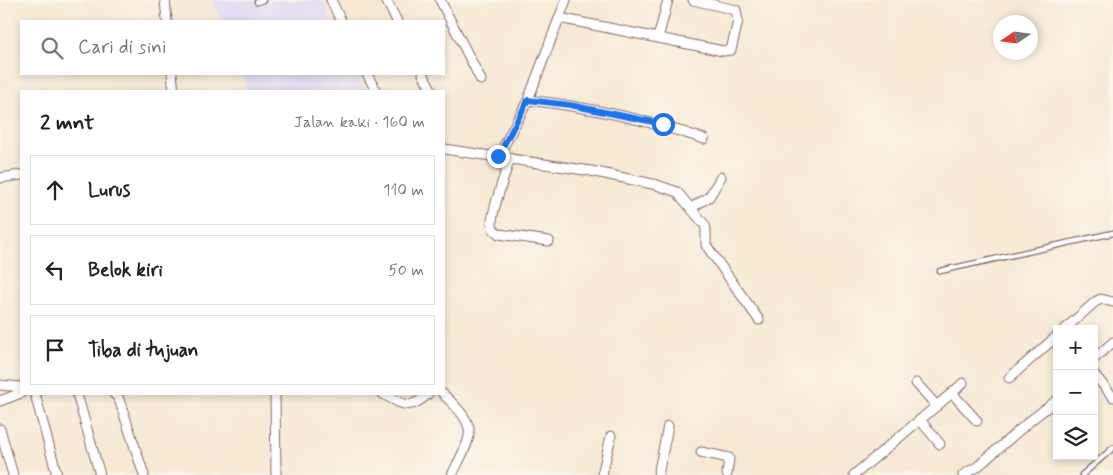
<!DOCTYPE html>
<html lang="id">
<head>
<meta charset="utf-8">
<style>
  :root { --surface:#fff; --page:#f6f6f6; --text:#222; --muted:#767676; --line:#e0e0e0 }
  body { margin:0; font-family:Mynerve,sans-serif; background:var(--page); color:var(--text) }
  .controls { position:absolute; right:15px; bottom:15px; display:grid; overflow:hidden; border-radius:0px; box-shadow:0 2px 8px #0003 }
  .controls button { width:45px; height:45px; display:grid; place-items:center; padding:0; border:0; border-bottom:1px solid var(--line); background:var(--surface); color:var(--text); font:25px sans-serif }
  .compass { position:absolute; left:993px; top:15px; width:45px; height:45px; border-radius:50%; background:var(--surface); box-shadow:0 2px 8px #0003; rotate:257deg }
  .stop { position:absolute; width:15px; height:15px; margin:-11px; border:4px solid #1a73e8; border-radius:50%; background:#fff }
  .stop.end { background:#1a73e8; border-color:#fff; box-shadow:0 1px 5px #0008 }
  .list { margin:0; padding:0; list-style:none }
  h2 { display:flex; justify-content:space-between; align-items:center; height:65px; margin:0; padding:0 20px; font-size:21px }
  h2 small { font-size:16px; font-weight:400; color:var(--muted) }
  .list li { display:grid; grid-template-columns:32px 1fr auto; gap:15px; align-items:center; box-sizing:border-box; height:70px; margin:0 10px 10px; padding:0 10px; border:1px solid var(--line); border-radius:0px }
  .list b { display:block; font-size:19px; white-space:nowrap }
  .list em { font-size:16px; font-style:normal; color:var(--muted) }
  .icon { flex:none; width:28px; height:28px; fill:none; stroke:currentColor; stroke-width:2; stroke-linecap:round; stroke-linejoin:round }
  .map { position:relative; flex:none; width:1113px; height:475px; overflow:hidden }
  .search { position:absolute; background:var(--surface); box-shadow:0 2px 8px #0003; left:20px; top:20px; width:425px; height:55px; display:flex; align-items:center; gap:12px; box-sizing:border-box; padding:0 18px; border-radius:0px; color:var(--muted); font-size:19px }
  .panel { position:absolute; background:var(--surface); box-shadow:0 2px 8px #0003; left:20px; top:90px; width:425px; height:305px; border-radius:0px }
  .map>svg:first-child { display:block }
  .built { fill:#ded5f5 }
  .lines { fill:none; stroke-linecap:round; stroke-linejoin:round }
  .lane-casing { stroke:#876666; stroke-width:7 }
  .street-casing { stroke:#876666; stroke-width:11 }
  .lane { stroke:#fff; stroke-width:4.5 }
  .street { stroke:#fff; stroke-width:9 }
  .route { stroke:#1a73e8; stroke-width:6 }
</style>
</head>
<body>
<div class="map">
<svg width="1113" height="475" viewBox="0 0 1113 475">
  <rect width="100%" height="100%" fill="#fbf7ec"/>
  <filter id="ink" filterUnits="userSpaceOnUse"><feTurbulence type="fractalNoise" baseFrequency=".02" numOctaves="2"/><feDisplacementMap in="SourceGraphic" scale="10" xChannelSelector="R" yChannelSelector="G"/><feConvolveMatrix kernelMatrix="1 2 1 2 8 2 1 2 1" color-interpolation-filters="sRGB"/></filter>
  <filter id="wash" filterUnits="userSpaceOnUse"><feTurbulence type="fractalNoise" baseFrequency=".0096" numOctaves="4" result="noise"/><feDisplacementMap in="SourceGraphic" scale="20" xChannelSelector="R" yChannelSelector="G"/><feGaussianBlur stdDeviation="1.12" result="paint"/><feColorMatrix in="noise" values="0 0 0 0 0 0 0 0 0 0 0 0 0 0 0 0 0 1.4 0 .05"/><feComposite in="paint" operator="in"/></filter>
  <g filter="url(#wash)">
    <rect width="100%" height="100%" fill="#f7e9d4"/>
    <!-- built -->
    <g class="built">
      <path d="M 212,0 L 323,0 L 333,21 L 221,21 Z"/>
      <path d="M 242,74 L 358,74 L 366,91 L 247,91 Z"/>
    </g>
  </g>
  <g filter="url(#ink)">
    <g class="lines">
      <defs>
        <g id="lane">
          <path d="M 257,2 L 263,0"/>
          <path d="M 940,271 L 1113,233"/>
          <path d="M 1082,475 L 1113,448"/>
        </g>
        <g id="street">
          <path d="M 165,0 L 167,21"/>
          <path d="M 331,0 L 341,21"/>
          <path d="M 386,0 L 397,21"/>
          <path d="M 440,0 L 481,80"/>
          <path d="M 559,18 L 723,51 L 731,50 L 738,21 L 736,10 L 693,0"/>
          <path d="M 658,38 L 668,0"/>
          <path d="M 172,74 L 174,91"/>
          <path d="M 367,74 L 376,91"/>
          <path d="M 423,74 L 432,91"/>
          <path d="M 528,100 C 588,107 646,119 704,139"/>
          <path d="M 444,149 L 591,171 L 657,185 L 677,192 L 705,225 L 706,230 L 706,245 L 759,320"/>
          <path d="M 498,157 L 528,100 L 566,0"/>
          <path d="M 510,158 C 506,172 491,212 492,224 C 492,229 495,231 499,234 L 549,241"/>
          <path d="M 0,178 L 21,175"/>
          <path d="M 691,208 L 709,197 L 721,177"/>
          <path d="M 1065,329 L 1095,302 L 1101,299 L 1113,302"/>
          <path d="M 1094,359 L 1113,342"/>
          <path d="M 1094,374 L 1113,397"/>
          <path d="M 1009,378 L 1057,336"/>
          <path d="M 916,383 L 937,406"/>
          <path d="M 0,385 L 21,387"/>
          <path d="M 952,393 L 963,383"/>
          <path d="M 35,394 L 57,475"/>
          <path d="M 77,394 L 100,475"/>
          <path d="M 114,394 L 118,397 L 122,408 L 144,475"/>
          <path d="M 275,394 L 276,475"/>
          <path d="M 383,394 C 403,405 410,411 428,394"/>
          <path d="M 443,394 C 480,429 473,432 452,475"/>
          <path d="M 0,401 L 21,393"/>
          <path d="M 920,420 L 940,444"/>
          <path d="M 0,429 L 13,475"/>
          <path d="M 701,452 L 729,458 L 727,474"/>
          <path d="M 602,475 L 611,436"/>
          <path d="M 658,475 L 668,426"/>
          <path d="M 854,475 L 952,393 L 977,421"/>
          <path d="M 963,475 L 977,467 L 1031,420 L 1057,400"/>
        </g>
      </defs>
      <!-- lane casing -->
      <use href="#lane" class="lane-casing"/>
      <!-- street casing -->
      <use href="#street" class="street-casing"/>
      <!-- lane -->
      <use href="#lane" class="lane"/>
      <!-- street -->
      <use href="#street" class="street"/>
    </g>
  </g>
  <g class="lines" filter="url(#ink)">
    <!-- route -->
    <path class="route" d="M 498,156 L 528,100 L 570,105 L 663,124"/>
  </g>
</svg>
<div class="controls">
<button>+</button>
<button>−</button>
<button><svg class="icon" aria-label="layers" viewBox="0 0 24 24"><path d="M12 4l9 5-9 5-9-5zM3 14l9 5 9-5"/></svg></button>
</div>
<svg class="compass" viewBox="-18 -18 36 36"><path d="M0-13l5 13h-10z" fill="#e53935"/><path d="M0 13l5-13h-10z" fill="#767676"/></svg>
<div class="stop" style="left:663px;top:124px"></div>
<div class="stop end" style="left:498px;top:156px"></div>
<div class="search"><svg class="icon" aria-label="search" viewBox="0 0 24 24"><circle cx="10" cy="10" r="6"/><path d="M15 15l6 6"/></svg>Cari di sini</div>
<section class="panel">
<h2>2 mnt<small>Jalan kaki · 160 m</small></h2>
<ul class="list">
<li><svg class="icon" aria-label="ahead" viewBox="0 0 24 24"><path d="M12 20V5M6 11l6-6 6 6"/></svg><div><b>Lurus</b></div><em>110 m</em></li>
<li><svg class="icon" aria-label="left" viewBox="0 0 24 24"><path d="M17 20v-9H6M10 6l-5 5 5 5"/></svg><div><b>Belok kiri</b></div><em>50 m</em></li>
<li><svg class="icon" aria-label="arrive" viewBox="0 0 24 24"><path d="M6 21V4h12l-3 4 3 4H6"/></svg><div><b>Tiba di tujuan</b></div></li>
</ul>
</section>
</div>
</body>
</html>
